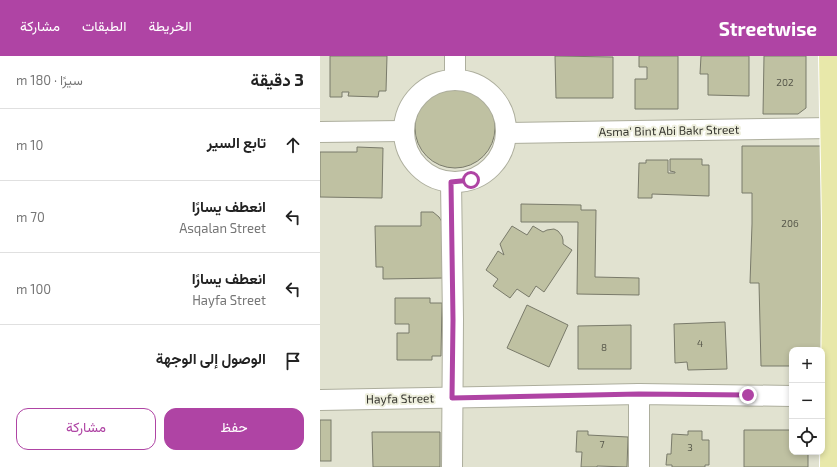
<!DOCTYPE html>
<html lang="ar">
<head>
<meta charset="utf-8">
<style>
  :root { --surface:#fff; --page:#f6f6f6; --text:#222; --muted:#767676; --line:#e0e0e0; --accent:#af44a4 }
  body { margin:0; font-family:"Exo 2",Vazirmatn,sans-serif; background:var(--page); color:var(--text); direction:rtl }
  .controls { position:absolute; right:12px; bottom:12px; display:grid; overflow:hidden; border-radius:8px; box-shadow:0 2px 6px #0003 }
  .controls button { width:36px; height:36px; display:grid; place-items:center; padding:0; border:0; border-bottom:1px solid var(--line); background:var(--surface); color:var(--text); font:20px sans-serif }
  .stop { position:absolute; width:12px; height:12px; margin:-9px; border:3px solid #af44a4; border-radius:50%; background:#fff }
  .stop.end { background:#af44a4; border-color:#fff; box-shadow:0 1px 4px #0008 }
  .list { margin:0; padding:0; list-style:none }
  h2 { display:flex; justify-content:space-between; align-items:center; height:52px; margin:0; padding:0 16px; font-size:17px }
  h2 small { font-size:13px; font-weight:400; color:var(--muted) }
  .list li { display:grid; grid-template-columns:26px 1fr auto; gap:12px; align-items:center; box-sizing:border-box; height:72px; padding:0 16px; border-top:1px solid var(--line) }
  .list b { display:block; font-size:15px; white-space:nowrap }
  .list p { margin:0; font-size:13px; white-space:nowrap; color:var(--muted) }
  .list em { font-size:13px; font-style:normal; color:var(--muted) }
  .actions { display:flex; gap:8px; padding:12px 16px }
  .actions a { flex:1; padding:9px 0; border:1px solid var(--accent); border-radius:12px; text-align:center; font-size:14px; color:var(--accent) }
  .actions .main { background:var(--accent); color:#fff }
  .icon { flex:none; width:22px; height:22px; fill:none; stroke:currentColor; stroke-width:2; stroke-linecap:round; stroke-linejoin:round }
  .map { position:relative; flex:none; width:517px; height:411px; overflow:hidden; direction:ltr }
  header { display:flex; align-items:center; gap:24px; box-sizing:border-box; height:56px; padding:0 20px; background:var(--accent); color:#fff }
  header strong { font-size:19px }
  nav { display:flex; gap:22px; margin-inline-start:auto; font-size:14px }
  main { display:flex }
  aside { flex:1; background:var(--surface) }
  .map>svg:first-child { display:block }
  .building { fill:#bfc1a2; stroke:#797a6a }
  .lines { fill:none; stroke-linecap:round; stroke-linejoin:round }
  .minor-casing { stroke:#adae9d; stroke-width:22 }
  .major-casing { stroke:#fff; stroke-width:24 }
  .minor { stroke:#fff; stroke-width:20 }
  .major { stroke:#e8e8aa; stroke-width:22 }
  .route { stroke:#af44a4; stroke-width:5 }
  .labels { text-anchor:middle; stroke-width:4; stroke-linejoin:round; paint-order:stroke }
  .number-label { font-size:10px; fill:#58594c }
  .street-label { font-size:12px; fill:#36362f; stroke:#eeefdd }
</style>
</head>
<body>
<header>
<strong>Streetwise</strong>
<nav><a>الخريطة</a><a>الطبقات</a><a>مشاركة</a></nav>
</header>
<main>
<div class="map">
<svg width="517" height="411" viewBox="0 0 517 411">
  <rect width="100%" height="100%" fill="#e1e2d0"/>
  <!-- building -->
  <g class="building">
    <path d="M 10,0 L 67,0 L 66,35 L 59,35 L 58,41 L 28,40 L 29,36 L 22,36 L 22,41 L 10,41 Z"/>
    <path d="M 235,0 L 293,1 L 293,42 L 236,42 Z"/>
    <path d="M 319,0 L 358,0 L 358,53 L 315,53 L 315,23 L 327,23 L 327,11 L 319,11 Z"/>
    <path d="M 381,0 L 429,0 L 429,40 L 388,39 L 388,18 L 380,18 Z"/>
    <path d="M 444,0 L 486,0 L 486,52 L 478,58 L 443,58 Z"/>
    <circle cx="135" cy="72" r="40"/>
    <path d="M 422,90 L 502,90 L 502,294 L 472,294 L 472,310 L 441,310 L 439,227 L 430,227 L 432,168 L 432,137 L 422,137 Z"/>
    <path d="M 37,91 L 63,92 L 62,142 L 0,141 L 0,96 L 37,96 Z"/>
    <path d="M 350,103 L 382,103 L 382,109 L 389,109 L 389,140 L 332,138 L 332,142 L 318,142 L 319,107 L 326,107 L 326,104 L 348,104 L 348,117 L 355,117 L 355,116 L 350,115 Z"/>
    <path d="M 201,148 L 261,149 L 261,154 L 276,154 L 275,221 L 319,222 L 319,239 L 257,238 L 258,166 L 201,166 Z"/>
    <path d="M 101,156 L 113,156 L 119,161 L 122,166 L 124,222 L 63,223 L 63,211 L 56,211 L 55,170 L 101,170 Z"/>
    <path d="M 192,170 L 207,179 L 213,170 L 223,176 L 227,174 L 234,173 L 238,175 L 242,180 L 243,184 L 243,188 L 252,194 L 224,236 L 216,230 L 209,241 L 197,233 L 190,242 L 173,230 L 178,223 L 166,214 L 178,195 L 184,199 L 180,188 Z"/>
    <path d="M 75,242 L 110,242 L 110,247 L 122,247 L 121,300 L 112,300 L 112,304 L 77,304 L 77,277 L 89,277 L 89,268 L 75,268 Z"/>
    <path d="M 207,249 L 248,269 L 229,311 L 187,292 Z"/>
    <path d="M 405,266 L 407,313 L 368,314 L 367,306 L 355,307 L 354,268 Z"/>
    <path d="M 311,269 L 311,313 L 258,313 L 258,270 Z"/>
    <rect x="0" y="364" width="11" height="41"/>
    <path d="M 424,374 L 472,374 L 472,396 L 488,396 L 488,411 L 424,411 Z"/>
    <path d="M 257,375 L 268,375 L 268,379 L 308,381 L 307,411 L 277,410 L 277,411 L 261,411 L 262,396 L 256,396 Z"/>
    <path d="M 368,375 L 382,375 L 382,384 L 389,384 L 389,409 L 385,409 L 385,411 L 352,411 L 352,409 L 346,409 L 347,398 L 351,398 L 352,378 L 368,379 Z"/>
    <path d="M 52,376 L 120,376 L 120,411 L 53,411 Z"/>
  </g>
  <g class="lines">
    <defs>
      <g id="minor">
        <path d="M 135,0 L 135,23"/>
        <circle cx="135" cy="75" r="51"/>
        <path d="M 0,76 L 83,75"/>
        <path d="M 186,77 L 512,72"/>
        <path d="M 131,126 L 133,263 L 132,411"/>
        <path d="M 0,344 L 319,338 L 472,340"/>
        <path d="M 319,411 L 319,338"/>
      </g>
      <path id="major" d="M 510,0 L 513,167 L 513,244 L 511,411"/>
    </defs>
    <!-- minor casing -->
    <use href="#minor" class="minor-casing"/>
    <!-- major casing -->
    <use href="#major" class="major-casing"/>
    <!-- minor -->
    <use href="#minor" class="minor"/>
    <!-- major -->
    <use href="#major" class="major"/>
  </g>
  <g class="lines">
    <!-- route -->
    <path class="route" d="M 151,124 L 131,126 L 133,264 L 132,342 L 319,338 L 428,339"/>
  </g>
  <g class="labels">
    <!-- number labels -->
    <g class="number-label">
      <text x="465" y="30">202</text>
      <text x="470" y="171">206</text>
      <text x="380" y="291">4</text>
      <text x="284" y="295">8</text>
      <text x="282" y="392">7</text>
      <text x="370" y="395">3</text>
    </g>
    <!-- street labels -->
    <g class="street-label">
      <text transform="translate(349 75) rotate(-1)" y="4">Asma' Bint Abi Bakr Street</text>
      <text transform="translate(80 343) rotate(-1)" y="4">Hayfa Street</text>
    </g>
  </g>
</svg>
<div class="controls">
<button>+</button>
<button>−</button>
<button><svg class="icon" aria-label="locate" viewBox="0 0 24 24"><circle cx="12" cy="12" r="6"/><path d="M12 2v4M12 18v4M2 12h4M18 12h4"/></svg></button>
</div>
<div class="stop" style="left:151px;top:124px"></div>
<div class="stop end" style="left:428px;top:339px"></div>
</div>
<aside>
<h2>3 دقيقة<small>سيرًا · 180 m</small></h2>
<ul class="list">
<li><svg class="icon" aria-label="ahead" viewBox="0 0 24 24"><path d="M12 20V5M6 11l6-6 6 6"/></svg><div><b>تابع السير</b></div><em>10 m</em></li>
<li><svg class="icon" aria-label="left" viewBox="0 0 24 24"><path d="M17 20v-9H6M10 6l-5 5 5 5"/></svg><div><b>انعطف يسارًا</b><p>Asqalan Street</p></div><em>70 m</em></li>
<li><svg class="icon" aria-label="left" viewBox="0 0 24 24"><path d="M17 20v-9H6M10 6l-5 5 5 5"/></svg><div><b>انعطف يسارًا</b><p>Hayfa Street</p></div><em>100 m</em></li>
<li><svg class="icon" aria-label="arrive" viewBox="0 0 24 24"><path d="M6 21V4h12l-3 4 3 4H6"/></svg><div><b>الوصول إلى الوجهة</b></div></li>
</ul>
<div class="actions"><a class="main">حفظ</a><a>مشاركة</a></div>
</aside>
</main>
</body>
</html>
